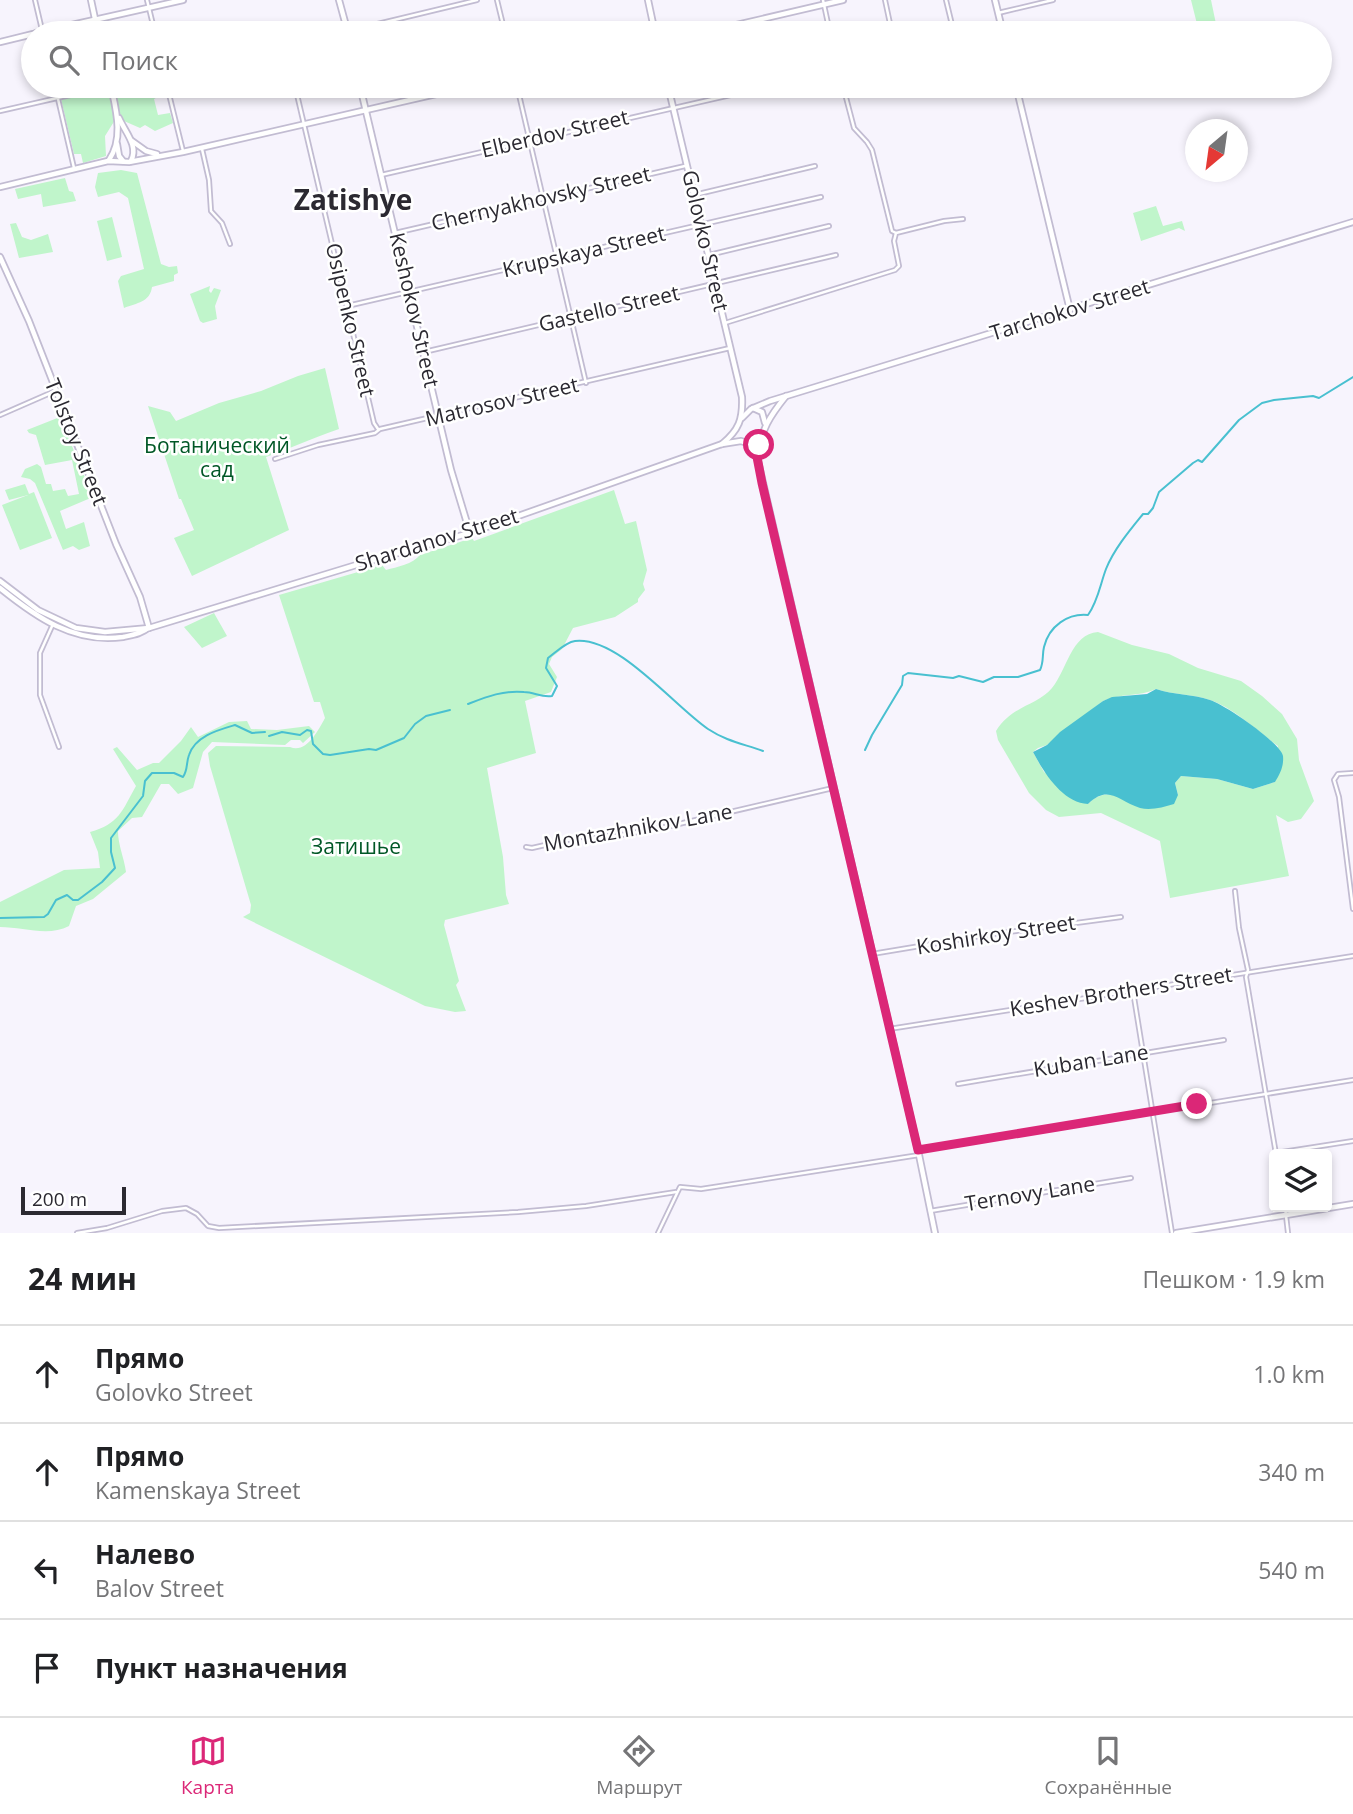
<!DOCTYPE html>
<html lang="ru">
<head>
<meta charset="utf-8">
<style>
  :root { --surface:#fff; --page:#f2f2f2; --text:#202124; --muted:#757577; --line:#e0e0e0; --accent:#db2777 }
  body { margin:0; font-family:"Open Sans",sans-serif; background:var(--page); color:var(--text) }
  .controls { position:absolute; right:21px; bottom:21px; display:grid; overflow:hidden; border-radius:7px; box-shadow:0 4px 10px #0003 }
  .controls button { width:63px; height:63px; display:grid; place-items:center; padding:0; border:0; border-bottom:2px solid var(--line); background:var(--surface); color:var(--text); font:35px sans-serif }
  .compass { position:absolute; left:1185px; top:119px; width:63px; height:63px; border-radius:50%; background:var(--surface); box-shadow:0 4px 10px #0003; rotate:209deg }
  .scale { position:absolute; left:21px; bottom:18px; width:105px; box-sizing:border-box; padding-left:7px; border:4px solid #2b2931; border-top:0; font-size:19px; line-height:24px; white-space:nowrap; color:#2b2931; -webkit-text-stroke:5px #fff; paint-order:stroke }
  .stop { position:absolute; width:21px; height:21px; margin:-16px; border:5px solid #db2777; border-radius:50%; background:#fff }
  .stop.end { background:#db2777; border-color:#fff; box-shadow:0 2px 7px #0008 }
  .list { margin:0; padding:0; list-style:none }
  h2 { display:flex; justify-content:space-between; align-items:center; height:91px; margin:0; padding:0 28px; font-size:30px }
  h2 small { font-size:23px; font-weight:400; color:var(--muted) }
  .list li { display:grid; grid-template-columns:46px 1fr auto; gap:21px; align-items:center; box-sizing:border-box; height:98px; padding:0 28px; border-top:2px solid var(--line) }
  .list b { display:block; font-size:26px; white-space:nowrap }
  .list p { margin:0; font-size:23px; white-space:nowrap; color:var(--muted) }
  .list em { font-size:23px; font-style:normal; color:var(--muted) }
  .icon { flex:none; width:38px; height:38px; fill:none; stroke:currentColor; stroke-width:2; stroke-linecap:round; stroke-linejoin:round }
  .map { position:relative; flex:none; width:1353px; height:1233px; overflow:hidden }
  .search { position:absolute; background:var(--surface); box-shadow:0 4px 10px #0003; left:21px; right:21px; top:21px; height:77px; display:flex; align-items:center; gap:18px; box-sizing:border-box; padding:0 24px; border-radius:38px; color:var(--muted); font-size:26px }
  .sheet { height:483px; background:var(--surface) }
  nav { display:flex; justify-content:space-around; align-items:center; box-sizing:border-box; height:98px; border-top:2px solid var(--line); background:var(--surface); font-size:19px; color:var(--muted) }
  nav a { display:grid; justify-items:center; gap:4px }
  nav .on { color:var(--accent) }
  .map>svg:first-child { display:block }
  .green { fill:#c0f5cb; fill-rule:evenodd }
  .water { fill:#49c0d0 }
  .lines { fill:none; stroke-linecap:round; stroke-linejoin:round }
  .stream { stroke:#49c0d0; stroke-width:2 }
  .street-casing { stroke:#c2bcd2; stroke-width:6 }
  .secondary-casing { stroke:#c2bcd2; stroke-width:8 }
  .street { stroke:#fff; stroke-width:2.5 }
  .secondary { stroke:#fff; stroke-width:4.5 }
  .route { stroke:#db2777; stroke-width:9 }
  .labels { text-anchor:middle; stroke-width:5; stroke-linejoin:round; paint-order:stroke }
  .street-label { font-size:21px; fill:#2b2931; stroke:#fff }
  .park-label { font-size:21px; fill:#005726; stroke:#fff }
  .district-label { font-size:28px; font-weight:bold; fill:#2b2931; stroke:#fff }
</style>
</head>
<body>
<div class="map">
<svg width="1353" height="1233" viewBox="0 0 1353 1233">
  <rect width="100%" height="100%" fill="#f7f4fd"/>
  <!-- green -->
  <g class="green">
    <path d="M 1191,0 L 1211,0 L 1216,24 L 1198,28 Z"/>
    <path d="M 118,86 L 164,86 L 165,93 L 154,99 L 158,115 L 170,113 L 173,123 L 155,131 L 145,125 L 140,128 L 124,121 L 115,120 L 105,136 L 106,156 L 83,163 L 81,154 L 74,154 L 61,99 Z"/>
    <path d="M 121,170 L 137,173 L 161,264 L 169,267 L 177,266 L 178,273 L 174,275 L 174,281 L 152,287 C 150,302 137,303 124,308 L 118,281 L 121,276 L 144,269 L 128,198 L 119,192 L 98,197 L 95,187 L 98,173 Z"/>
    <path d="M 65,178 L 69,191 L 73,192 L 76,201 L 43,207 L 41,194 L 18,199 L 15,189 Z"/>
    <path d="M 1156,206 L 1163,226 L 1182,221 L 1185,231 L 1179,228 L 1141,241 L 1133,213 Z"/>
    <path d="M 112,217 L 122,257 L 107,261 L 97,221 Z"/>
    <path d="M 16,223 L 22,237 L 31,240 L 48,234 L 53,252 L 19,258 L 10,224 Z"/>
    <path d="M 210,286 L 209,291 L 211,293 L 214,288 L 221,290 L 215,306 L 217,319 L 203,323 L 200,321 L 190,294 Z"/>
    <path d="M 325,368 L 339,429 C 312,438 292,448 266,457 L 289,530 L 192,576 L 174,538 L 194,530 L 181,499 L 179,499 L 148,406 L 170,412 L 176,421 L 219,403 L 261,391 L 298,376 Z"/>
    <path d="M 60,417 L 93,497 L 60,511 L 66,529 L 84,522 L 90,546 L 79,550 L 73,546 L 63,550 L 35,483 L 30,479 L 21,477 L 25,469 L 37,464 L 41,467 L 46,484 L 51,484 L 53,491 L 65,489 L 68,496 L 79,494 L 72,460 L 45,465 L 36,435 L 29,433 L 27,430 Z"/>
    <path d="M 25,484 L 29,494 L 34,492 L 52,538 L 20,550 L 2,505 L 28,495 L 9,500 L 5,490 Z"/>
    <path d="M 614,490 L 625,524 L 636,521 L 647,570 L 643,584 L 645,590 L 638,599 L 638,602 L 615,617 L 573,628 L 562,649 L 552,657 L 549,664 L 557,677 L 551,692 L 525,701 L 536,753 L 487,768 L 503,857 L 506,895 L 509,904 L 445,920 L 444,925 L 459,981 L 456,985 L 466,1011 L 455,1012 L 425,1006 L 243,917 L 250,913 L 251,905 L 210,766 L 208,753 L 216,746 L 290,747 C 306,754 318,731 325,718 L 320,702 L 314,702 L 279,595 L 382,565 L 386,570 C 397,567 413,564 420,555 L 472,538 L 474,541 Z"/>
    <path d="M 214,613 L 227,636 L 202,648 L 184,627 Z"/>
    <path d="M 1098,632 L 1132,645 L 1169,654 L 1198,668 L 1241,681 L 1262,696 L 1282,714 L 1297,739 L 1299,760 L 1314,801 L 1301,819 L 1288,822 L 1276,815 L 1289,876 L 1170,898 L 1160,841 L 1101,813 L 1059,817 L 1046,810 L 1029,793 L 998,740 L 996,731 C 1012,705 1037,706 1052,688 C 1067,670 1071,634 1098,632 ZM 1156,689 C 1174,695 1192,694 1210,700 C 1232,707 1259,732 1278,746 L 1275,782 L 1253,789 L 1217,779 L 1181,776 L 1175,783 L 1178,795 L 1141,808 C 1121,799 1107,785 1088,804 L 1044,772 L 1033,752 L 1038,748 L 1047,745 L 1103,701 C 1120,693 1139,697 1156,689 Z"/>
    <path d="M 247,721 L 251,729 L 277,730 L 309,726 L 315,732 L 303,743 L 300,740 L 291,740 L 285,745 L 212,742 L 203,752 L 193,788 L 178,794 L 169,784 L 161,784 L 142,817 L 132,818 L 118,831 C 118,845 124,857 126,872 L 93,899 L 76,906 L 69,926 C 48,937 23,927 0,927 L 0,902 L 64,870 L 100,868 L 98,852 L 90,832 C 119,824 122,811 136,786 L 113,749 L 117,747 L 137,770 L 153,763 L 159,763 L 181,741 L 191,727 L 198,737 L 229,722 Z"/>
  </g>
  <!-- water -->
  <path class="water" d="M 1156,689 C 1174,695 1192,694 1210,700 C 1224,704 1281,743 1283,756 C 1284,766 1280,774 1275,782 L 1253,789 L 1217,779 L 1181,776 L 1175,783 L 1178,795 L 1174,804 C 1163,807 1151,811 1140,808 C 1118,801 1109,784 1088,804 C 1063,803 1044,773 1033,752 L 1047,745 L 1060,732 L 1103,701 L 1112,697 L 1147,694 Z"/>
  <g class="lines">
    <!-- stream -->
    <g class="stream">
      <path d="M 468,704 C 486,697 503,690 524,692 C 534,692 542,698 552,696 L 557,686 L 546,668 L 548,658 C 556,652 566,642 575,641 C 618,636 674,706 708,729 C 726,741 744,744 763,751"/>
      <path d="M 269,736 L 282,732 L 300,735 L 307,730 L 311,731 L 313,744 L 323,754 L 330,755 L 369,749 L 376,750 L 404,738 L 415,724 L 426,716 L 450,710"/>
      <path d="M 865,750 L 872,735 L 902,685 L 903,676 L 908,673 L 953,678 L 959,676 L 983,682 L 994,677 L 1018,677 L 1040,670 C 1044,662 1042,655 1044,647 C 1049,626 1068,613 1088,615 C 1098,601 1100,585 1106,569 C 1114,549 1130,530 1143,514 L 1148,514 L 1153,508 L 1159,492 L 1193,463 L 1198,460 L 1202,462 L 1239,420 L 1262,403 L 1274,400 L 1313,396 L 1319,398 L 1353,377"/>
      <path d="M 0,918 L 44,917 L 48,914 L 56,900 L 67,895 L 73,900 L 78,900 L 102,882 L 115,868 L 111,852 L 111,838 L 143,796 L 145,781 L 152,773 L 174,773 L 183,777 C 188,770 186,763 189,755 C 195,736 218,730 235,725 L 252,733 L 265,732"/>
    </g>
    <defs>
      <g id="street">
        <path d="M 35,0 L 42,30"/>
        <path d="M 147,0 L 155,33"/>
        <path d="M 497,0 L 505,33"/>
        <path d="M 823,0 L 830,33"/>
        <path d="M 885,0 L 892,33"/>
        <path d="M 946,0 L 954,33"/>
        <path d="M 998,13 L 1053,0"/>
        <path d="M 340,33 L 477,0"/>
        <path d="M 55,86 L 74,168"/>
        <path d="M 167,86 L 183,151"/>
        <path d="M 295,86 L 374,423 L 378,429"/>
        <path d="M 517,86 L 586,383"/>
        <path d="M 843,86 L 854,128 L 867,142 L 872,150 L 892,231 L 896,233"/>
        <path d="M 0,111 L 110,86"/>
        <path d="M 202,149 L 209,180 L 211,211 L 222,223 L 230,244"/>
        <path d="M 381,175 L 770,86"/>
        <path d="M 694,195 L 815,166"/>
        <path d="M 395,233 L 685,166"/>
        <path d="M 709,255 L 829,226"/>
        <path d="M 347,306 L 821,197"/>
        <path d="M 725,323 L 895,270 L 899,266 L 894,241 L 896,233 L 944,221 L 963,219"/>
        <path d="M 424,352 L 836,255"/>
        <path d="M 0,415 L 55,391"/>
        <path d="M 275,459 L 318,445 L 375,433 L 380,429 L 730,348"/>
        <path d="M 53,624 L 40,653 L 40,695 L 59,747"/>
        <path d="M 1353,773 L 1338,774 L 1334,780 L 1339,797 L 1353,909"/>
        <path d="M 526,847 L 532,848 L 598,833 L 611,837 L 670,826 L 833,788"/>
        <path d="M 1235,891 L 1239,928 L 1248,970 L 1246,977 L 1276,1154"/>
        <path d="M 872,954 L 986,935 L 1121,917"/>
        <path d="M 1133,991 L 1172,1233"/>
        <path d="M 889,1029 L 1353,956"/>
        <path d="M 958,1084 L 1224,1040"/>
        <path d="M 918,1150 L 1353,1080"/>
        <path d="M 1276,1153 L 1353,1141"/>
        <path d="M 1285,1207 L 1288,1233"/>
        <path d="M 930,1211 L 1131,1178"/>
        <path d="M 77,1233 L 107,1228 L 162,1211 L 186,1208 L 197,1214 L 208,1226 L 219,1228 L 518,1212 L 586,1206 L 676,1192"/>
        <path d="M 658,1233 L 680,1187 L 701,1189 L 919,1155"/>
      </g>
      <g id="secondary">
        <path d="M 91,0 L 98,33"/>
        <path d="M 339,0 L 348,33"/>
        <path d="M 648,0 L 655,33"/>
        <path d="M 995,0 L 1003,33"/>
        <path d="M 36,33 L 183,0"/>
        <path d="M 702,33 L 843,0"/>
        <path d="M 0,42 L 33,34"/>
        <path d="M 360,86 L 451,470 L 470,533"/>
        <path d="M 668,86 L 742,397 C 743,419 739,430 722,444"/>
        <path d="M 1016,86 L 1070,310"/>
        <path d="M 119,118 C 125,132 139,146 131,161"/>
        <path d="M 132,141 L 146,151 L 157,154"/>
        <path d="M 117,144 L 119,156 L 123,161"/>
        <path d="M 109,160 C 124,138 116,110 111,86"/>
        <path d="M 0,187 L 108,161 L 129,162 L 183,152 L 471,86"/>
        <path d="M 0,257 L 29,321 L 116,544 L 140,597 L 149,628"/>
        <path d="M 753,408 L 762,412 L 765,423"/>
        <path d="M 742,418 L 751,409 L 770,401 L 1353,222"/>
        <path d="M 757,456 C 762,429 769,417 786,396"/>
        <path d="M 0,581 L 38,610 L 76,628 L 105,632 L 149,628 L 366,562 L 470,533 L 722,444 L 741,441 L 750,444 L 757,457 L 918,1150 L 935,1233"/>
        <path d="M 0,588 C 36,617 74,644 123,637 C 132,635 141,634 148,628"/>
        <path d="M 1176,1233 L 1353,1204"/>
      </g>
    </defs>
    <!-- street casing -->
    <use href="#street" class="street-casing"/>
    <!-- secondary casing -->
    <use href="#secondary" class="secondary-casing"/>
    <!-- street -->
    <use href="#street" class="street"/>
    <!-- secondary -->
    <use href="#secondary" class="secondary"/>
  </g>
  <g class="lines">
    <!-- route -->
    <path class="route" d="M 759,445 L 757,457 L 762,483 L 918,1150 L 1197,1104"/>
  </g>
  <g class="labels">
    <!-- street labels -->
    <g class="street-label">
      <text transform="translate(555 134) rotate(-13)" y="7">Elberdov Street</text>
      <text transform="translate(541 199) rotate(-13)" y="7">Chernyakhovsky Street</text>
      <text transform="translate(705 241) rotate(77)" y="7">Golovko Street</text>
      <text transform="translate(584 252) rotate(-13)" y="7">Krupskaya Street</text>
      <text transform="translate(609 309) rotate(-13)" y="7">Gastello Street</text>
      <text transform="translate(414 310) rotate(77)" y="7">Keshokov Street</text>
      <text transform="translate(1070 310) rotate(-17)" y="7">Tarchokov Street</text>
      <text transform="translate(350 320) rotate(77)" y="7">Osipenko Street</text>
      <text transform="translate(502 402) rotate(-13)" y="7">Matrosov Street</text>
      <text transform="translate(76 442) rotate(68)" y="7">Tolstoy Street</text>
      <text transform="translate(437 540) rotate(-17)" y="7">Shardanov Street</text>
      <text transform="translate(638 828) rotate(-10)" y="7">Montazhnikov Lane</text>
      <text transform="translate(996 935) rotate(-9)" y="7">Koshirkoy Street</text>
      <text transform="translate(1121 992) rotate(-9)" y="7">Keshev Brothers Street</text>
      <text transform="translate(1091 1061) rotate(-9)" y="7">Kuban Lane</text>
      <text transform="translate(1030 1194) rotate(-9)" y="7">Ternovy Lane</text>
    </g>
    <!-- park labels -->
    <g class="park-label">
      <text x="217" y="453">Ботанический<tspan x="217" dy="24">сад</tspan></text>
      <text x="356" y="854">Затишье</text>
    </g>
    <!-- district labels -->
    <g class="district-label">
      <text x="353" y="210">Zatishye</text>
    </g>
  </g>
</svg>
<div class="controls">
<button><svg class="icon" aria-label="layers" viewBox="0 0 24 24"><path d="M12 4l9 5-9 5-9-5zM3 14l9 5 9-5"/></svg></button>
</div>
<svg class="compass" viewBox="-18 -18 36 36"><path d="M0-13l5 13h-10z" fill="#e53935"/><path d="M0 13l5-13h-10z" fill="#757577"/></svg>
<div class="scale">200 m</div>
<div class="stop" style="left:759px;top:445px"></div>
<div class="stop end" style="left:1197px;top:1104px"></div>
<div class="search"><svg class="icon" aria-label="search" viewBox="0 0 24 24"><circle cx="10" cy="10" r="6"/><path d="M15 15l6 6"/></svg>Поиск</div>
</div>
<section class="sheet">
<h2>24 мин<small>Пешком · 1.9 km</small></h2>
<ul class="list">
<li><svg class="icon" aria-label="ahead" viewBox="0 0 24 24"><path d="M12 20V5M6 11l6-6 6 6"/></svg><div><b>Прямо</b><p>Golovko Street</p></div><em>1.0 km</em></li>
<li><svg class="icon" aria-label="ahead" viewBox="0 0 24 24"><path d="M12 20V5M6 11l6-6 6 6"/></svg><div><b>Прямо</b><p>Kamenskaya Street</p></div><em>340 m</em></li>
<li><svg class="icon" aria-label="left" viewBox="0 0 24 24"><path d="M17 20v-9H6M10 6l-5 5 5 5"/></svg><div><b>Налево</b><p>Balov Street</p></div><em>540 m</em></li>
<li><svg class="icon" aria-label="arrive" viewBox="0 0 24 24"><path d="M6 21V4h12l-3 4 3 4H6"/></svg><div><b>Пункт назначения</b></div></li>
</ul>
</section>
<nav>
<a class="on"><svg class="icon" aria-label="map" viewBox="0 0 24 24"><path d="M3 6l6-2 6 2 6-2v14l-6 2-6-2-6 2zM9 4v14M15 6v14"/></svg>Карта</a>
<a><svg class="icon" aria-label="directions" viewBox="0 0 24 24"><path d="M12 3l9 9-9 9-9-9zM9 14v-3h6M13 9l2 2-2 2"/></svg>Маршрут</a>
<a><svg class="icon" aria-label="saved" viewBox="0 0 24 24"><path d="M7 4h10v16l-5-4-5 4z"/></svg>Сохранённые</a>
</nav>
</body>
</html>
